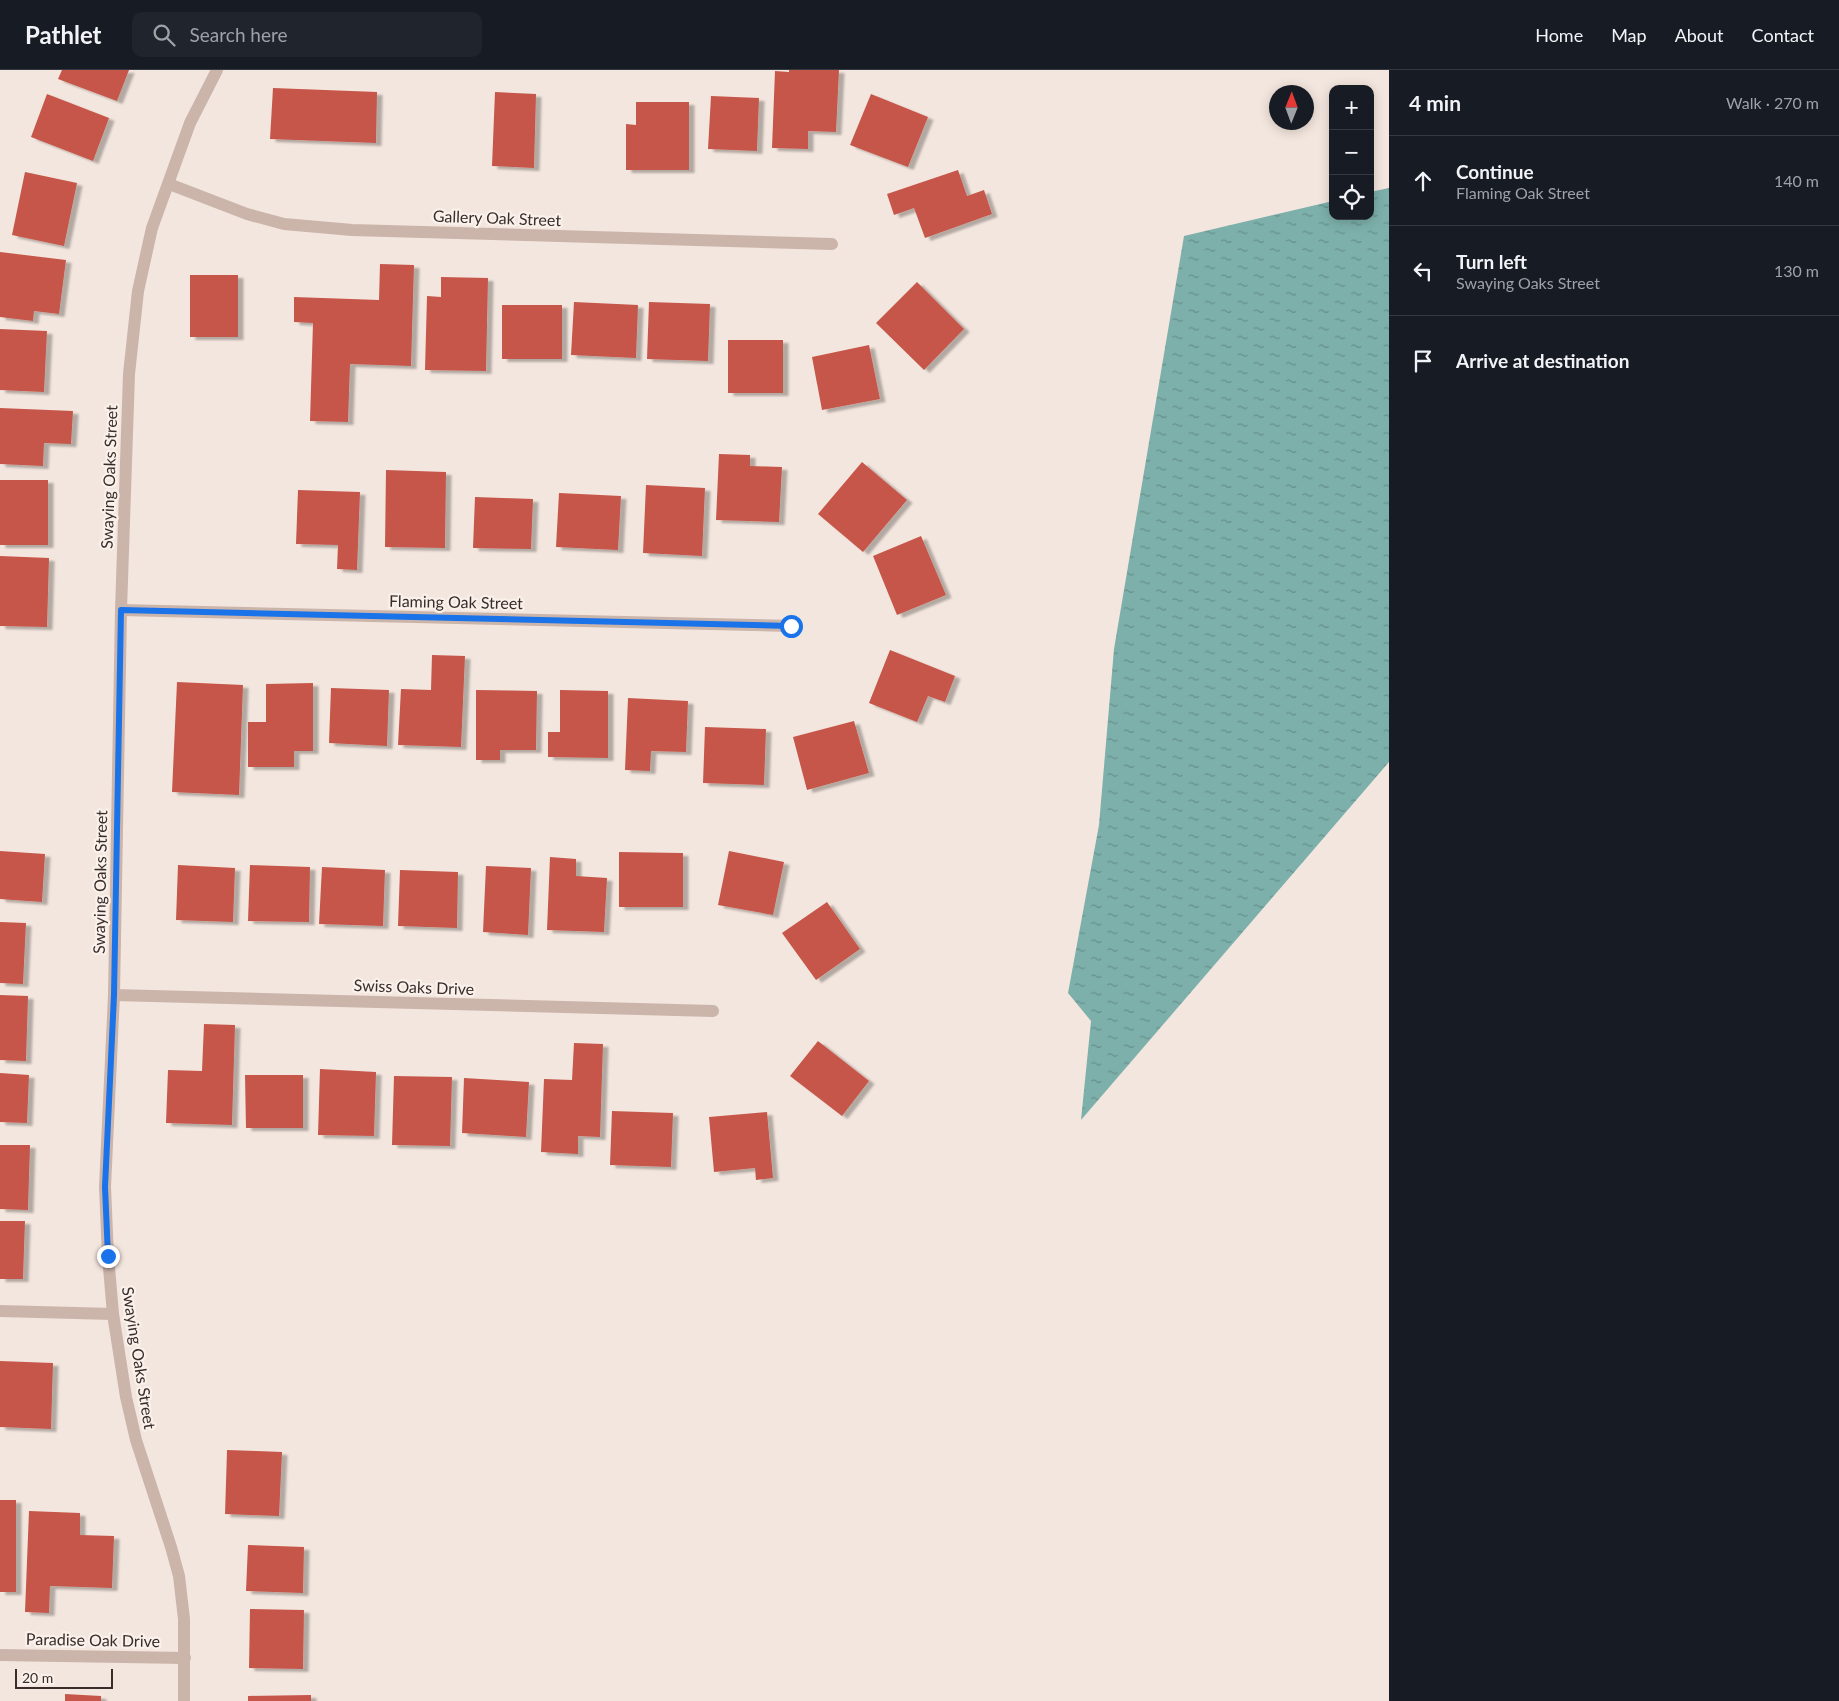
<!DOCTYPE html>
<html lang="en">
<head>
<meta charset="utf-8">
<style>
  :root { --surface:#171b24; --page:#20242c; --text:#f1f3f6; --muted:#9ea1a6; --line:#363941 }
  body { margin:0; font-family:Lato,sans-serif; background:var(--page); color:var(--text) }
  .controls { position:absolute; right:15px; top:15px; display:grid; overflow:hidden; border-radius:10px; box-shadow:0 2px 12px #0003 }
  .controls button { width:45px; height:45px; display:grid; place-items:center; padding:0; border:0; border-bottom:1px solid var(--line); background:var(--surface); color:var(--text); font:25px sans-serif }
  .compass { position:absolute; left:1269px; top:15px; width:45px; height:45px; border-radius:50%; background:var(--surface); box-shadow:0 2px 12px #0003; rotate:1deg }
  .scale { position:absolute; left:15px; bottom:12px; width:98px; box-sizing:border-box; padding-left:5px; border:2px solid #392c2a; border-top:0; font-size:14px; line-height:18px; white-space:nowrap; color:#392c2a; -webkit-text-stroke:4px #faf1eb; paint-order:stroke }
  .stop { position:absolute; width:15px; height:15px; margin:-11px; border:4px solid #1a73e8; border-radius:50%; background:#fff }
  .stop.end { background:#1a73e8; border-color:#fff; box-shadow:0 1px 5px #0008 }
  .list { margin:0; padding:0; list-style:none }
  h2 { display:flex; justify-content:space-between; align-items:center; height:65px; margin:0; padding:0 20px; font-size:21px }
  h2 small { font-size:16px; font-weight:400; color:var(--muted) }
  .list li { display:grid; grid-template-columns:32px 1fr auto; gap:15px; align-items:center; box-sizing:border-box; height:90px; padding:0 20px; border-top:1px solid var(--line) }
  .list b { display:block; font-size:19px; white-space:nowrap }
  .list p { margin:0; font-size:16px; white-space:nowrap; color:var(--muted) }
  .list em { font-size:16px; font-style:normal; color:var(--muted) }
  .icon { flex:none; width:28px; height:28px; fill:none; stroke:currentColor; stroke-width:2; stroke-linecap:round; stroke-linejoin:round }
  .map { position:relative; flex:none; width:1389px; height:1631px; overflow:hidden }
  header { display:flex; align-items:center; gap:30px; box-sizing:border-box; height:70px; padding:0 25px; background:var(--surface); border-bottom:1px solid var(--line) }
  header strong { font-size:24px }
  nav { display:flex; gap:28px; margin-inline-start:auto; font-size:18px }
  .search { width:350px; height:45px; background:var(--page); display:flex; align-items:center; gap:12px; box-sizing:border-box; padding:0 18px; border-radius:10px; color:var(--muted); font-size:19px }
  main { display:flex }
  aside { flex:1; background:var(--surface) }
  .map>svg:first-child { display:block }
  .water { fill:url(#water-ripples) }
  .building { fill:#c65649; filter:url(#shadow) }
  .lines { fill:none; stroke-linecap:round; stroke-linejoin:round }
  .lane { stroke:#cbb4aa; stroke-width:12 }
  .street { stroke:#cbb4aa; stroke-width:12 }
  .route { stroke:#1a73e8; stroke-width:6 }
  .labels { text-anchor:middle; stroke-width:4.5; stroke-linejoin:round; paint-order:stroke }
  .street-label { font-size:16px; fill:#392c2a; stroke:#faf1eb }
</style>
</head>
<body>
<header>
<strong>Pathlet</strong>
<div class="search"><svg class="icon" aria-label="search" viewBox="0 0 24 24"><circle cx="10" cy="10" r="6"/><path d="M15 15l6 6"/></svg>Search here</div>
<nav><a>Home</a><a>Map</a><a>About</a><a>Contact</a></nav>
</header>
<main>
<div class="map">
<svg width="1389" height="1631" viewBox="0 0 1389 1631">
  <defs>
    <pattern id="water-ripples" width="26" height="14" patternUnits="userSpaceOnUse" patternTransform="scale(1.25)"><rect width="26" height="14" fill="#7db0ab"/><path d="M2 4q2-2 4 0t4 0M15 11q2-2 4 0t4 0" fill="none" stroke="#678f8b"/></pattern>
    <filter id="shadow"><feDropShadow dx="5.5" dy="3" stdDeviation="1" flood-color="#0004"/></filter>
  </defs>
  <rect width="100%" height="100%" fill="#f3e6de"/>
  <!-- water -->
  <path class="water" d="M 1389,118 L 1389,692 L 1081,1050 L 1091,951 L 1068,923 L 1099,755 L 1114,579 L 1184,166 L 1333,131 L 1333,146 L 1370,146 L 1370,122 Z"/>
  <!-- building -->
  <g class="building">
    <path d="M 62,0 L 129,0 L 117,31 L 58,9 Z"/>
    <path d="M 789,0 L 839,0 L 836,62 L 808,61 L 808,79 L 772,78 L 775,1 L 789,2 Z"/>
    <path d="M 273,18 L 377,22 L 376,73 L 270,69 Z"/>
    <path d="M 495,22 L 536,24 L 534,98 L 492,96 Z"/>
    <path d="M 47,24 L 109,48 L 93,91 L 31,67 Z"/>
    <path d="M 871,24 L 928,47 L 908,97 L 850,75 Z"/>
    <path d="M 711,26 L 759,28 L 757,81 L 708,79 Z"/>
    <path d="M 636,32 L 689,32 L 689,100 L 626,100 L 626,54 L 636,55 Z"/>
    <path d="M 958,100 L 967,126 L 984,120 L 992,144 L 925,168 L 914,138 L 894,145 L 887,124 Z"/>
    <path d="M 25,102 L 77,113 L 64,176 L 12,165 Z"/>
    <path d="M 0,182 L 66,190 L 59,244 L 34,241 L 33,251 L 0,247 Z"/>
    <path d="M 380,194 L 414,195 L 411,296 L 350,294 L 348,352 L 310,351 L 313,253 L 294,252 L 294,227 L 379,230 Z"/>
    <rect x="190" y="205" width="48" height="62"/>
    <path d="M 441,207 L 488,208 L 486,301 L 425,300 L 427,226 L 441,227 Z"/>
    <path d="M 917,212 L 964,259 L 924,300 L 876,253 Z"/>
    <path d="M 574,232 L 638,235 L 636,288 L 571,285 Z"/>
    <path d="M 649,232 L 710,234 L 708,291 L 647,289 Z"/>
    <rect x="502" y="235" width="60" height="54"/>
    <path d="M 0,259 L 47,261 L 44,322 L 0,320 Z"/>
    <rect x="728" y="270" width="55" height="53"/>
    <path d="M 869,275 L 880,329 L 822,340 L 812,287 Z"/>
    <path d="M 0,338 L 73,341 L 71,374 L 44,373 L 43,396 L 0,394 Z"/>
    <path d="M 719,384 L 750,385 L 750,396 L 782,397 L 779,452 L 716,450 Z"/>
    <path d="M 862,392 L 907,430 L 863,482 L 818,444 Z"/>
    <path d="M 386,400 L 446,402 L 445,478 L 385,477 Z"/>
    <rect x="0" y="410" width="48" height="65"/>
    <path d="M 646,415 L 705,418 L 702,486 L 643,483 Z"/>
    <path d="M 298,420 L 360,422 L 357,500 L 337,499 L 338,475 L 296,474 Z"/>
    <path d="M 559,423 L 621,426 L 618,480 L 556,477 Z"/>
    <path d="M 475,427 L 533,429 L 531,479 L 473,478 Z"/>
    <path d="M 921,466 L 946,525 L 897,545 L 873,486 Z"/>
    <path d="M 0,486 L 49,488 L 47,557 L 0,556 Z"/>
    <path d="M 890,580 L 955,606 L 945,632 L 928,626 L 917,652 L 869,633 Z"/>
    <path d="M 432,585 L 465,586 L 461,677 L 398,675 L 401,619 L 431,620 Z"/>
    <path d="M 177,612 L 243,615 L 239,725 L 172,722 Z"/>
    <path d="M 313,613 L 313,681 L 294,681 L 294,697 L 248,697 L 248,652 L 266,652 L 266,614 Z"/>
    <path d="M 331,618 L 389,620 L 387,676 L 329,673 Z"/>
    <path d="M 476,620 L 537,621 L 536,680 L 500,680 L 500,690 L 476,690 Z"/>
    <path d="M 560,620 L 608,621 L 608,688 L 548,687 L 548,662 L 560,662 Z"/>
    <path d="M 628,628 L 688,631 L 686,682 L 651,681 L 650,701 L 625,700 Z"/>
    <path d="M 854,651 L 869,703 L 807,720 L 793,667 Z"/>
    <path d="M 705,657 L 766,659 L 764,715 L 703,713 Z"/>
    <path d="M 0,781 L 45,784 L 42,832 L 0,829 Z"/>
    <path d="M 729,781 L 784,792 L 773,845 L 718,835 Z"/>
    <path d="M 619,782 L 683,783 L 683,837 L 619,837 Z"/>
    <path d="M 550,787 L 576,789 L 576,806 L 607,808 L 604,862 L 547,860 Z"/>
    <path d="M 178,795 L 235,798 L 233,852 L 176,850 Z"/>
    <path d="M 250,795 L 310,797 L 309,852 L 248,851 Z"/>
    <path d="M 486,796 L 531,798 L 528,865 L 483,862 Z"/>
    <path d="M 322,797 L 385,800 L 383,856 L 319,854 Z"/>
    <path d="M 400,800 L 458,802 L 457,858 L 398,856 Z"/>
    <path d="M 827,832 L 860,879 L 816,910 L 782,863 Z"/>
    <path d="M 0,852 L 26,853 L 23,914 L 0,913 Z"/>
    <path d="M 0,925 L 28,926 L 26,991 L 0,990 Z"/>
    <path d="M 204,954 L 235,955 L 232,1055 L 166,1053 L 168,1000 L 202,1001 Z"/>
    <path d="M 818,971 L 869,1011 L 842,1046 L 790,1006 Z"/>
    <path d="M 574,973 L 603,974 L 600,1067 L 578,1066 L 578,1084 L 541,1082 L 544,1009 L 572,1010 Z"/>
    <path d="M 320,999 L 376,1002 L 374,1066 L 318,1065 Z"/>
    <path d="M 0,1003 L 29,1005 L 27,1053 L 0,1052 Z"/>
    <path d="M 245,1005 L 303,1005 L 303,1058 L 246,1058 Z"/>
    <path d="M 394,1006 L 452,1007 L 450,1076 L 392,1075 Z"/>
    <path d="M 464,1008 L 529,1012 L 526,1067 L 462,1063 Z"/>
    <path d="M 612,1041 L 673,1043 L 671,1097 L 610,1095 Z"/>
    <path d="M 767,1042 L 773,1108 L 756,1110 L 755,1098 L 714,1102 L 709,1047 Z"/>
    <path d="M 0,1075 L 30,1075 L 28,1140 L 0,1139 Z"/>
    <path d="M 0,1151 L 25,1151 L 23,1209 L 0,1209 Z"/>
    <path d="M 0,1291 L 53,1293 L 51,1359 L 0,1357 Z"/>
    <path d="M 227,1380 L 282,1382 L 279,1446 L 225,1444 Z"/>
    <rect x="0" y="1430" width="16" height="92"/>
    <path d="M 29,1441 L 80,1443 L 80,1465 L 114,1466 L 112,1518 L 50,1516 L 49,1543 L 25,1542 Z"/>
    <path d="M 248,1475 L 304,1477 L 303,1523 L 246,1521 Z"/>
    <path d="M 250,1539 L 304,1540 L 303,1599 L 249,1598 Z"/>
    <path d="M 65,1624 L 101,1626 L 101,1631 L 65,1631 Z"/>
    <path d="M 311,1625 L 311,1631 L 248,1631 L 248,1626 Z"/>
  </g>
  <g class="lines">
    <!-- lane -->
    <path class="lane" d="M 0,1241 L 113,1244"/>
    <!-- street -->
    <g class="street">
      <path d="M 169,114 L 247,144 L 284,154 L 352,160 L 832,174"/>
      <path d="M 121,540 L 791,556"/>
      <path d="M 114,925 L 713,941"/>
      <path d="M 0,1585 L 185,1588"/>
      <path d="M 184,1631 L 184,1549 L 179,1506 L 171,1477 L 136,1370 L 126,1327 L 113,1244 L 108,1186 L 105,1117 L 114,925 L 121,540 L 129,304 L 138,221 L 152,158 L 190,53 L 217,0"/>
    </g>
  </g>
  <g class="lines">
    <!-- route -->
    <path class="route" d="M 108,1186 L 105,1117 L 114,925 L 121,540 L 791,556"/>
  </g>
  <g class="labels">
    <!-- street labels -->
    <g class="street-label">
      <text transform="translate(497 148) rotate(2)" y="6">Gallery Oak Street</text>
      <text transform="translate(109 407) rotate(-88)" y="6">Swaying Oaks Street</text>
      <text transform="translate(456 532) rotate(1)" y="6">Flaming Oak Street</text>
      <text transform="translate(100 812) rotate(-89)" y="6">Swaying Oaks Street</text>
      <text transform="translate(414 917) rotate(2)" y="6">Swiss Oaks Drive</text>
      <text transform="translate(139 1288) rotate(81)" y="6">Swaying Oaks Street</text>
      <text transform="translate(93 1570) rotate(1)" y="6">Paradise Oak Drive</text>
    </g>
  </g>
</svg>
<div class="controls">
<button>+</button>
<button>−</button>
<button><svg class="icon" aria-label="locate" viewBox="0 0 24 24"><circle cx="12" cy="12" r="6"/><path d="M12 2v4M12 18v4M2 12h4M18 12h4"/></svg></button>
</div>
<svg class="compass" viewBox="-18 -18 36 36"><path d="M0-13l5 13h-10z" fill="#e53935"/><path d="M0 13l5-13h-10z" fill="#9ea1a6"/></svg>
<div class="scale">20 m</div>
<div class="stop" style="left:791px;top:556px"></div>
<div class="stop end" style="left:108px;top:1186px"></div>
</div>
<aside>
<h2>4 min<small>Walk · 270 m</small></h2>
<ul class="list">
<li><svg class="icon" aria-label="ahead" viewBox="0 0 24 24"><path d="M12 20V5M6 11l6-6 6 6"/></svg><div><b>Continue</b><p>Flaming Oak Street</p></div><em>140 m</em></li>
<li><svg class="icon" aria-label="left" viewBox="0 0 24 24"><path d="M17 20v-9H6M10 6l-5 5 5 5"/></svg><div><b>Turn left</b><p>Swaying Oaks Street</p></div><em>130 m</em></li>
<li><svg class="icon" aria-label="arrive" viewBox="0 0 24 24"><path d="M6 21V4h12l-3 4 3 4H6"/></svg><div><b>Arrive at destination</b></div></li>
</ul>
</aside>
</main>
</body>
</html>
